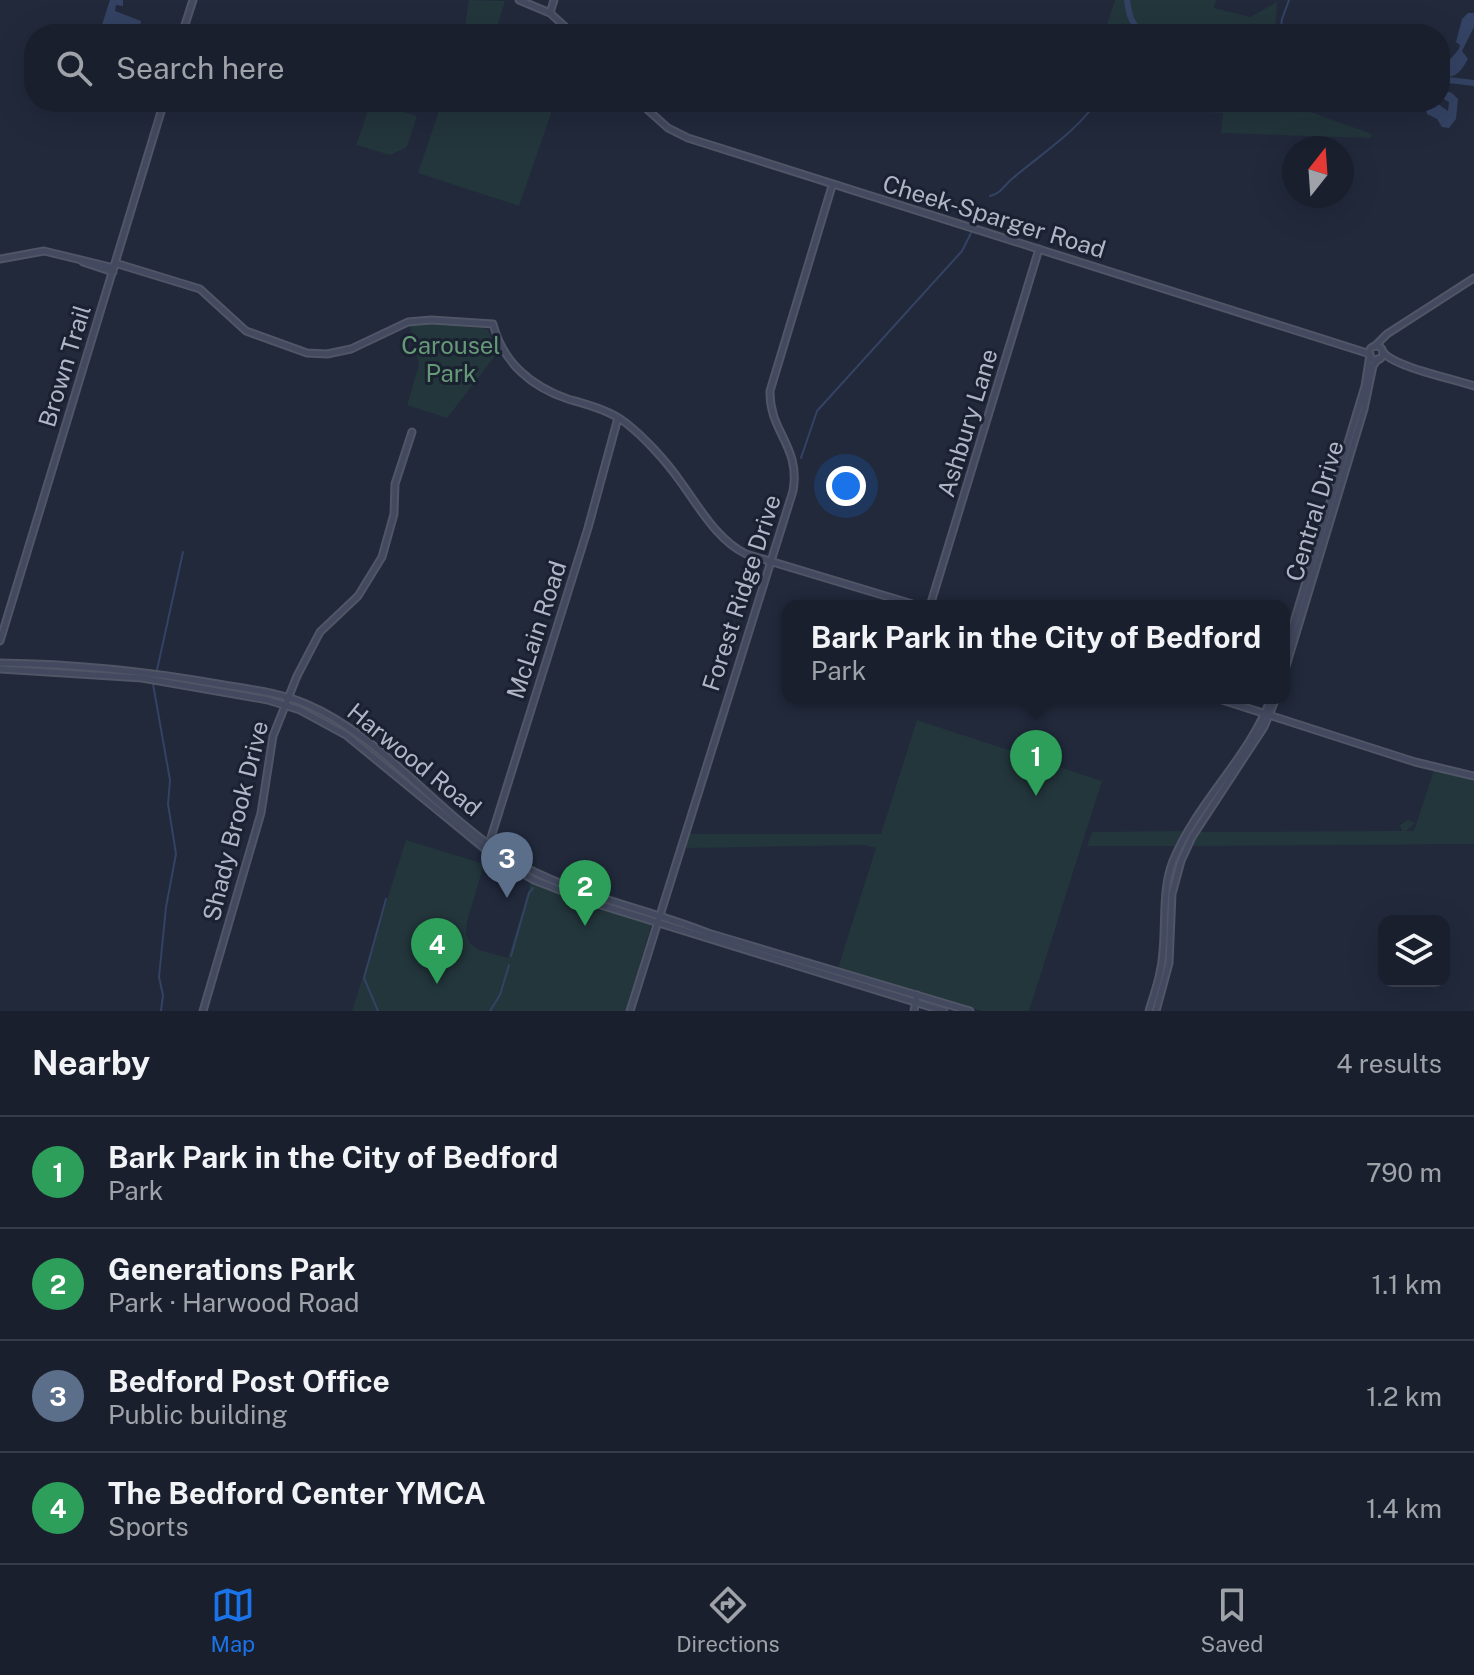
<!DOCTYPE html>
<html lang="en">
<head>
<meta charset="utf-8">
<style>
  :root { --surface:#191f2c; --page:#222734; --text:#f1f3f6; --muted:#9fa2a9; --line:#373d48; --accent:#1a73e8 }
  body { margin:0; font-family:"Public Sans",sans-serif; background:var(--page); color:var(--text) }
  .controls { position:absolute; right:24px; bottom:24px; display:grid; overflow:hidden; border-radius:16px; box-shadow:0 8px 32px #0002 }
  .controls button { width:72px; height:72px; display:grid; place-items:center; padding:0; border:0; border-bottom:2px solid var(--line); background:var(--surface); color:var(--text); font:40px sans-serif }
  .compass { position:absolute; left:1282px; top:136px; width:72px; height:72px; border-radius:50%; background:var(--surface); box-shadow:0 8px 32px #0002; rotate:17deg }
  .you { position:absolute; left:846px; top:486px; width:28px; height:28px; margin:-20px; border:6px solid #fff; border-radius:50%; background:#1a73e8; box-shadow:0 0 0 12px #1a73e833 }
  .badge { display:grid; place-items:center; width:52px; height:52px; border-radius:50%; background:var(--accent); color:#fff; font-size:26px; font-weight:700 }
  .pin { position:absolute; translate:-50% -66px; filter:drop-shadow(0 2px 4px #0008) }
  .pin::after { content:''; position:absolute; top:42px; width:28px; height:24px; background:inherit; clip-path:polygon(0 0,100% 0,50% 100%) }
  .popup { position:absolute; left:782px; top:600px; width:508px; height:104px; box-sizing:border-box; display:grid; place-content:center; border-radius:16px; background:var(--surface); filter:drop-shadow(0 2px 6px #0005); font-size:26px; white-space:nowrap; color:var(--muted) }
  .popup b { font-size:30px; color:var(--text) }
  .popup::after { content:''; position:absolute; left:50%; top:100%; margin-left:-16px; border:16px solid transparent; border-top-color:var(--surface) }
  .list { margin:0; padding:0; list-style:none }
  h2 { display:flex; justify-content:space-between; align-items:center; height:104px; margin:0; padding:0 32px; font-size:34px }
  h2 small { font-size:26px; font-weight:400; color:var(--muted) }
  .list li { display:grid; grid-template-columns:52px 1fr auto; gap:24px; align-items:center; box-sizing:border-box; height:112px; padding:0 32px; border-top:2px solid var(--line) }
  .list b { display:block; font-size:30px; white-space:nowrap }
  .list p { margin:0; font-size:26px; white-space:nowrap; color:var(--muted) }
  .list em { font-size:26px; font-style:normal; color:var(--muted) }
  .icon { flex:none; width:44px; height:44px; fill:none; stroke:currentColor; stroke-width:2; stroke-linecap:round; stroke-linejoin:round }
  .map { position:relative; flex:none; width:1474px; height:1011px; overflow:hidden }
  .search { position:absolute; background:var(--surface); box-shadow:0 8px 32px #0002; left:24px; right:24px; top:24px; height:88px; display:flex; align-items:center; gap:20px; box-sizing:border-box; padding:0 28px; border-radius:32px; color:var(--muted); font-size:30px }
  .sheet { height:552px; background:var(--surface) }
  nav { display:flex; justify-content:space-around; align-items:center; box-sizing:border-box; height:112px; border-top:2px solid var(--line); background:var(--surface); font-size:22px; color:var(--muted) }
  nav a { display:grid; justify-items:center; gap:4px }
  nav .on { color:var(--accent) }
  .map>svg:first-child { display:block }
  .green { fill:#23363c }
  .water { fill:#344263 }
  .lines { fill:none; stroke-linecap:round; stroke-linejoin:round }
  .stream { stroke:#344263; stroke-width:2 }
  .river { stroke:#344263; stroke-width:6 }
  .secondary-casing { stroke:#505666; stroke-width:9 }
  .secondary { stroke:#434a5f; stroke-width:5 }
  .labels { text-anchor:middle; stroke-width:6; stroke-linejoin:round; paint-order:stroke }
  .street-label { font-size:24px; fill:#b0b6c7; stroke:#1a2130 }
  .park-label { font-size:24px; fill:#669978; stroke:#1a2130 }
</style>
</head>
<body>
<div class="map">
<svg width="1474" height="1011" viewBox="0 0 1474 1011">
  <rect width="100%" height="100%" fill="#21293b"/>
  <!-- green -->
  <g class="green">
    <path d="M 469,0 L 505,1 L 495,34 L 464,34 Z"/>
    <path d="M 1115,0 L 1216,0 L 1214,8 L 1250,17 L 1277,2 L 1275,34 L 1104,34 Z"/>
    <path d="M 371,102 L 417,116 L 407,147 L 390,155 L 356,145 Z"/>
    <path d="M 442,102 L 555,102 L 519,206 L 418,173 Z"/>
    <path d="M 1166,102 L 1282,102 L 1372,134 L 1371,138 L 1221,133 L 1223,113 L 1163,109 Z"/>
    <path d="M 424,324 L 483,328 L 488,330 L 498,352 L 447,418 L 407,405 L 419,365 L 410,326 Z"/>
    <path d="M 917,720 L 1102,781 L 1029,1011 L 982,1011 L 838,968 L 876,848 L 865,845 L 686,848 L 690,834 L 881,834 Z"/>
    <path d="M 1434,770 L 1474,781 L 1474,844 L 1190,846 L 1199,832 L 1402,831 L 1400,825 L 1408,820 L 1415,823 L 1406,831 L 1414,831 Z"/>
    <path d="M 1182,831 L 1175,846 L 1087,846 L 1092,832 Z"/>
    <path d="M 406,840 L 484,864 L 467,922 L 466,934 L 470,943 L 479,950 L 508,958 L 531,882 L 652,923 L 626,1011 L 352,1011 Z"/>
  </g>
  <!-- water -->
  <g class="water">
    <path d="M 110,0 L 123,0 L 123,6 L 116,5 L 115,11 L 141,21 L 139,30 L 127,34 L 99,34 Z"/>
    <path d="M 1468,13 L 1474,13 L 1474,27 L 1462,51 L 1468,59 C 1462,69 1457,79 1444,76 L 1442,69 L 1459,49 L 1460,45 L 1456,42 L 1462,19 Z"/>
    <path d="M 1440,89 L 1452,93 L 1458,99 L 1456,119 L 1449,128 L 1442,127 L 1437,119 L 1427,114 L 1425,102 L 1435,102 L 1448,111 L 1449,102 L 1440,97 Z"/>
  </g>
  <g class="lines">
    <!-- stream -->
    <g class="stream">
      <path d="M 1280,34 L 1282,19 L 1289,0"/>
      <path d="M 990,196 C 1002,193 1004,185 1013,178 C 1045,151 1071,136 1097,102"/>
      <path d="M 801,458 L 817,411 L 962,251 L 971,233"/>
      <path d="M 157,670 L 183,552"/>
      <path d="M 153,684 L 170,780 L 168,804 L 176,854 L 166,907 L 159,977 L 163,995 L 161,1011"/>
      <path d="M 511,956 L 529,893 L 533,888"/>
      <path d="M 378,1011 L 364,978 L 386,899"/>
      <path d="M 490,1011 L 500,995 L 509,965"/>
    </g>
    <!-- river -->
    <g class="river">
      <path d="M 1127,0 C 1129,15 1131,25 1145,34"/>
      <path d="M 1440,79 L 1474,83"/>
    </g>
    <defs>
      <g id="secondary">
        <path d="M 519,0 L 550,13 L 573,34"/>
        <path d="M 550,13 L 554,0"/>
        <path d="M 182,34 L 193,0"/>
        <path d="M 639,102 L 668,128 L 688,138 L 1370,354"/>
        <path d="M 0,259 L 44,251 L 114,268"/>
        <path d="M 83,262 L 113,272"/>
        <path d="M 115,263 L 200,289 L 246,331 L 307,353 L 327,354 L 351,349 L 408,322 L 431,320 L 493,324 C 503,363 532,387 568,399 C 588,405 609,410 626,423 C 645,438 666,461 680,481 C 699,507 717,540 746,554 L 919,606"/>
        <path d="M 1375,346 L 1387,334 L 1474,278"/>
        <circle cx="1376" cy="353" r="7"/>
        <path d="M 1383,352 C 1394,367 1454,379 1474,386"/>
        <path d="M 930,606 L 1039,249"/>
        <path d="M 0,641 L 164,102"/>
        <path d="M 1284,655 L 1365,386 L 1370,355"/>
        <path d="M 0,663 C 74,664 145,671 218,684 C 247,689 278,692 306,704 C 380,735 436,811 504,855 C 565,894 640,906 708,933 L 970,1011"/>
        <path d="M 0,669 L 142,678 L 268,700 L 300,710 L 346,735 L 496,858 L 534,880 L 591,902 L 944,1011"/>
        <path d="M 1284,673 L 1364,409 L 1373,366 L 1378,359"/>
        <path d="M 1216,698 L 1415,762 L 1474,776"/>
        <path d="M 488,847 L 588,528 L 618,418"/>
        <path d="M 203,1011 L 261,813 L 273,736 L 297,676 L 320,632 L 358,596 L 382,557 L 394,514 L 395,484 L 412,432"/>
        <path d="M 630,1011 L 793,491 C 801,446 769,432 770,391 L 832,186"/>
        <path d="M 914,1011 L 917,995"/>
        <path d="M 1149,1011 C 1155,991 1162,972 1163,951 C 1166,921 1162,889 1173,861 C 1197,802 1249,758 1271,698"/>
        <path d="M 1156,1011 L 1169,963 L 1172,894 L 1181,861 L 1192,837 L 1264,727 L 1276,698"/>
      </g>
    </defs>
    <!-- secondary casing -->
    <use href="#secondary" class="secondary-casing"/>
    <!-- secondary -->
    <use href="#secondary" class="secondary"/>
  </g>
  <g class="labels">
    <!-- street labels -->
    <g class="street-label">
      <text transform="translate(994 217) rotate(17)" y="8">Cheek-Sparger Road</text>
      <text transform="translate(65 366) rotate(-73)" y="8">Brown Trail</text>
      <text transform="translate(968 423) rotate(-73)" y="8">Ashbury Lane</text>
      <text transform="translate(1315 511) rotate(-73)" y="8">Central Drive</text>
      <text transform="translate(742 593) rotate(-72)" y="8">Forest Ridge Drive</text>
      <text transform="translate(537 630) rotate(-72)" y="8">McLain Road</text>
      <text transform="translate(414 760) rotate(39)" y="8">Harwood Road</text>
      <text transform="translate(236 821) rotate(-76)" y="8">Shady Brook Drive</text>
    </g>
    <!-- park labels -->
    <g class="park-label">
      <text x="451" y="354">Carousel<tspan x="451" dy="28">Park</tspan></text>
    </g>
  </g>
</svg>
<div class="controls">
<button><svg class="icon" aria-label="layers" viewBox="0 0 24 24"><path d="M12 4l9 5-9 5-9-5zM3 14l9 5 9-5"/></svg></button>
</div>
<svg class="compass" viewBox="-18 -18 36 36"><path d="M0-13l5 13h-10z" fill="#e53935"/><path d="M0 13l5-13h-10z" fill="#9fa2a9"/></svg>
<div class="you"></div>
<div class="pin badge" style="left:1036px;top:796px;background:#2e9e5b">1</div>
<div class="popup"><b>Bark Park in the City of Bedford</b>Park</div>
<div class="pin badge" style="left:585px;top:926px;background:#2e9e5b">2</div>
<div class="pin badge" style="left:507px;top:898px;background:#5c6f8a">3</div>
<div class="pin badge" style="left:437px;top:984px;background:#2e9e5b">4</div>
<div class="search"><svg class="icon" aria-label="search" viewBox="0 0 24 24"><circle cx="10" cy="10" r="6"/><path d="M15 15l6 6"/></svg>Search here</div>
</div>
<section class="sheet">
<h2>Nearby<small>4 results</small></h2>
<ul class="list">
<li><span class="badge" style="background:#2e9e5b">1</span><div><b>Bark Park in the City of Bedford</b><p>Park</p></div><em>790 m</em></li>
<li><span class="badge" style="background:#2e9e5b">2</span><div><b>Generations Park</b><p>Park · Harwood Road</p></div><em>1.1 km</em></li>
<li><span class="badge" style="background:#5c6f8a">3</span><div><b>Bedford Post Office</b><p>Public building</p></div><em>1.2 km</em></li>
<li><span class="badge" style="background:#2e9e5b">4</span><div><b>The Bedford Center YMCA</b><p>Sports</p></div><em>1.4 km</em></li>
</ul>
</section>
<nav>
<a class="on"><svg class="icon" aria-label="map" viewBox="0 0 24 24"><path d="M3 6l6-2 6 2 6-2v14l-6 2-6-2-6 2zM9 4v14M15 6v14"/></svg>Map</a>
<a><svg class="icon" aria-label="directions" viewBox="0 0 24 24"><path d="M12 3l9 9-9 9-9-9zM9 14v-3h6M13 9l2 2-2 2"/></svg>Directions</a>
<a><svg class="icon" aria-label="saved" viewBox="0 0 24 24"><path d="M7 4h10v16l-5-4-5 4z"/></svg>Saved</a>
</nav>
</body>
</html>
